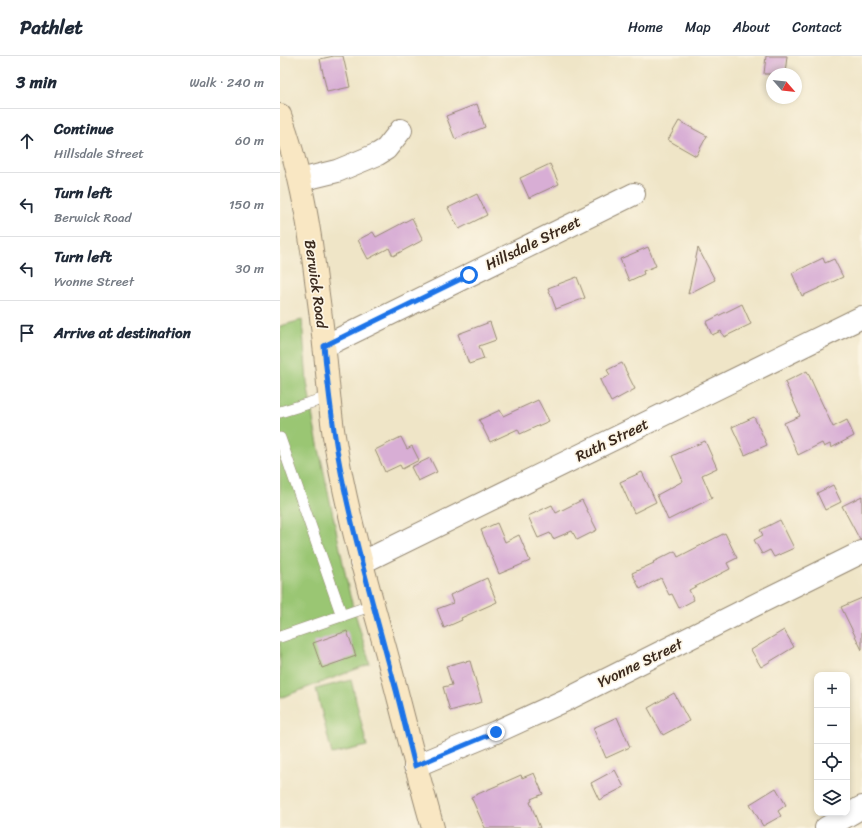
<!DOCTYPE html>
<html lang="en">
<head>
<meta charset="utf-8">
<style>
  :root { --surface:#fff; --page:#f2f2f3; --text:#1f2937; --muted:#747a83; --line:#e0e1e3 }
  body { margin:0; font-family:Sriracha,sans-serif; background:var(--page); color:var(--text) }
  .controls { position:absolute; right:12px; bottom:12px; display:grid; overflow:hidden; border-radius:8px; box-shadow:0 2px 6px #0003 }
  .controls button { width:36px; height:36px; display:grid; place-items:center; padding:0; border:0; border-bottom:1px solid var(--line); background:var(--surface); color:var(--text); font:20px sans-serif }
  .compass { position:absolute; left:486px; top:12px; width:36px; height:36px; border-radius:50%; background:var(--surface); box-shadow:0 2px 6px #0003; rotate:118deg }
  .stop { position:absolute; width:12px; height:12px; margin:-9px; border:3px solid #1a73e8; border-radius:50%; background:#fff }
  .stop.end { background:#1a73e8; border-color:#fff; box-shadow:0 1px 4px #0008 }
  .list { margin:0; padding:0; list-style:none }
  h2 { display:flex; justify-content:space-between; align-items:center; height:52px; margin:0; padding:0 16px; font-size:17px }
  h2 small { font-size:13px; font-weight:400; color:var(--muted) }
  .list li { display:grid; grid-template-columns:26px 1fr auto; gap:12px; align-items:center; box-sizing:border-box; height:64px; padding:0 16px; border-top:1px solid var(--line) }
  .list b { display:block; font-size:15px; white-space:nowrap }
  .list p { margin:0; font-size:13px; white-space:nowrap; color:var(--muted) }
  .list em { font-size:13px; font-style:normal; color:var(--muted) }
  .icon { flex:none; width:22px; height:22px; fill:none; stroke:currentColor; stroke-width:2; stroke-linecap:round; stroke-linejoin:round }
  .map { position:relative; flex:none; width:582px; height:772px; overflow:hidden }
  header { display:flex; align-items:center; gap:24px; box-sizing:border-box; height:56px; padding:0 20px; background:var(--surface); border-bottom:1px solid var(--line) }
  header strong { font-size:19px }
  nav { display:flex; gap:22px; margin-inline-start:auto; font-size:14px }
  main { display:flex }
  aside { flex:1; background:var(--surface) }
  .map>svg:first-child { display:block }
  .green { fill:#9ac673; stroke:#6a7848 }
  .building { fill:#d8aed5 }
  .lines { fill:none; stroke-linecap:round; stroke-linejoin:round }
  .lane-casing { stroke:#958872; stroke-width:12 }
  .street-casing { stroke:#958872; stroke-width:24 }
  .secondary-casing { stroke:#958872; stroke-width:24 }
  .lane { stroke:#fff; stroke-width:11 }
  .street { stroke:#fff; stroke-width:22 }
  .secondary { stroke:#f9e7c3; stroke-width:22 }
  .route { stroke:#1a73e8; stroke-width:5 }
  .labels { text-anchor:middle; stroke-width:3.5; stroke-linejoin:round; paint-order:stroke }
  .street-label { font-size:15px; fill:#3b2a1e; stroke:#fcf5e5 }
</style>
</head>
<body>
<header>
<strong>Pathlet</strong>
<nav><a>Home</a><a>Map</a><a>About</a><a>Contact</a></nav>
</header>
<main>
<aside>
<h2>3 min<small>Walk · 240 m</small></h2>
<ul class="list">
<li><svg class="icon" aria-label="ahead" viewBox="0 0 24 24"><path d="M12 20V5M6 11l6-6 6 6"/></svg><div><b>Continue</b><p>Hillsdale Street</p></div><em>60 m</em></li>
<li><svg class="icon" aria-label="left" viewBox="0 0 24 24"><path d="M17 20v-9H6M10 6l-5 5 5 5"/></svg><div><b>Turn left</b><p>Berwick Road</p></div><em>150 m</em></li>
<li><svg class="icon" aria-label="left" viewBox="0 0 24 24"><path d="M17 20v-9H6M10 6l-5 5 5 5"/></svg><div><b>Turn left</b><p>Yvonne Street</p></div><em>30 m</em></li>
<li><svg class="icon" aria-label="arrive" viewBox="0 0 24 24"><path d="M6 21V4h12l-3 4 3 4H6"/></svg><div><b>Arrive at destination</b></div></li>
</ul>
</aside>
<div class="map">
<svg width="582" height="772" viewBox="0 0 582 772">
  <rect width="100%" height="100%" fill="#fcf5e5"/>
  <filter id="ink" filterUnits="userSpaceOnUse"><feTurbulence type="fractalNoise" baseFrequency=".025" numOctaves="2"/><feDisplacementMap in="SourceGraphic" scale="8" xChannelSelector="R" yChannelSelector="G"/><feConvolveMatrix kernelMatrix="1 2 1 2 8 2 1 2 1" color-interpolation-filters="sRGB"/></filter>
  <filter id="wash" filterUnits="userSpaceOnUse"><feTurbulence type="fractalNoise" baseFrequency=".012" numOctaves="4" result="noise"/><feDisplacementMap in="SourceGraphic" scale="16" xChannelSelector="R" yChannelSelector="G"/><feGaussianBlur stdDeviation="0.9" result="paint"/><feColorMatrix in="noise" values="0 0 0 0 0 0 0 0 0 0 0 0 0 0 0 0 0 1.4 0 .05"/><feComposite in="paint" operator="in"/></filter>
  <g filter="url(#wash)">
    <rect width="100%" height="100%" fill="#efe5c7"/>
    <!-- green -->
    <g class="green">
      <path d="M 22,264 L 27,326 L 34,369 L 70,540 L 90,608 L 0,642 L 0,270 Z"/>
      <path d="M 71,624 L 87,690 L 52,698 L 36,633 Z"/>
    </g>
    <g id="blocks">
      <!-- building -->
      <g class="building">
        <path d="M 54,0 L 63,0 L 70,31 L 47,36 L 40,3 Z"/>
        <path d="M 486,0 L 507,0 L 505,18 L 484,18 Z"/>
        <path d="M 197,48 L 205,71 L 175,83 L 166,60 Z"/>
        <path d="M 399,65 L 427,80 L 416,100 L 388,84 Z"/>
        <path d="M 270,108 L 279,128 L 249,142 L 240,122 Z"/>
        <path d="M 197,138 L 207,159 L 179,173 L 168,152 Z"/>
        <path d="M 132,162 L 143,184 L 113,200 L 109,192 L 88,203 L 78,184 L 93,176 L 96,181 Z"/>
        <path d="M 368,191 L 376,210 L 363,215 L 364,218 L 349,225 L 340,203 Z"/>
        <path d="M 418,192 L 435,224 L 408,238 Z"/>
        <path d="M 543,202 L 545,207 L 554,203 L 563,221 L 522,240 L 512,217 Z"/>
        <path d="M 297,221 L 305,242 L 276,253 L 268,232 Z"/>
        <path d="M 462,248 L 471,268 L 444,281 L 441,275 L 432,279 L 426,266 Z"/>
        <path d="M 210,266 L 216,284 L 199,290 L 204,303 L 189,308 L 178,278 Z"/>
        <path d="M 342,307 L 355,333 L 331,346 L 320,324 L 330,319 L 327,314 Z"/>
        <path d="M 527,315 L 553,371 L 567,364 L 574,380 L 551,392 L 550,388 L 544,391 L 542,387 L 518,399 L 504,367 L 520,360 L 505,326 Z"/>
        <path d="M 258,344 L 269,365 L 240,378 L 238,373 L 210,386 L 199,364 L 220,354 L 223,360 Z"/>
        <path d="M 474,361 L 487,389 L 465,399 L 452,371 Z"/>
        <path d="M 121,381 L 127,393 L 132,390 L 139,404 L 122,413 L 120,409 L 105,416 L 95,394 Z"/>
        <path d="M 425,385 L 437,412 L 422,419 L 432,442 L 388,464 L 377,439 L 403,425 L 392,400 Z"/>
        <path d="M 150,402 L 157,416 L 138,425 L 131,411 Z"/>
        <path d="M 362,416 L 376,446 L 354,457 L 340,426 Z"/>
        <path d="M 553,429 L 561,446 L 545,454 L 537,437 Z"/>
        <path d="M 582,440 L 582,484 L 580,484 L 562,450 Z"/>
        <path d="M 302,444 L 317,474 L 297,484 L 292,475 L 273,483 L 270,477 L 258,482 L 248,460 L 272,449 L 276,457 Z"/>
        <path d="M 500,464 L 514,492 L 494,501 L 490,494 L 482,498 L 474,484 L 483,479 L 480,474 Z"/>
        <path d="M 217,467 L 225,486 L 239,479 L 250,505 L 219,518 L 201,474 Z"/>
        <path d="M 445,477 L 457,502 L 447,507 L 450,513 L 409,534 L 414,544 L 399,552 L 392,538 L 389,539 L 381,522 L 360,533 L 352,517 L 374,507 L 373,506 L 395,495 L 398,501 Z"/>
        <path d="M 207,522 L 217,546 L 181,562 L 182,564 L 164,572 L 157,553 L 173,547 L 170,539 Z"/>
        <path d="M 582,542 L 582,594 L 561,551 Z"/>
        <path d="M 504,574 L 514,591 L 481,611 L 471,594 Z"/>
        <path d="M 67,575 L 76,600 L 42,612 L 33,587 Z"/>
        <path d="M 184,605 L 185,606 L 190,605 L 202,646 L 170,655 L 163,631 L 172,629 L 166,610 Z"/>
        <path d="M 394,637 L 409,665 L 383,679 L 368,652 Z"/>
        <path d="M 337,661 L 350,691 L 326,702 L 313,672 Z"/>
        <path d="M 335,714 L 344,731 L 319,744 L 311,727 Z"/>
        <path d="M 254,717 L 263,738 L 251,743 L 252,745 L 250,746 L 260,772 L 205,772 L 191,741 L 241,719 L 242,722 Z"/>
        <path d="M 496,732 L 506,749 L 498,755 L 501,760 L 483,770 L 470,748 Z"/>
      </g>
    </g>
  </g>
  <g filter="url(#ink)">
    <use href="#blocks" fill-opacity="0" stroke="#958872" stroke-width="1"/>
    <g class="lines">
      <defs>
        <g id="lane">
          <path d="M 0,356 L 49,341"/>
          <path d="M 0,382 L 62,560"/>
          <path d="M 0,581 L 93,549"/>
        </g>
        <g id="street">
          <path d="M 20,124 L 57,115 L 98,98 L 106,93 L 121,74"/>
          <path d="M 45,290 L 354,138"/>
          <path d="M 81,507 L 582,261"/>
          <path d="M 135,710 L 216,676 L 286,644 L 475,549 L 582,496"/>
          <path d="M 546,772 L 582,751"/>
        </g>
        <path id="secondary" d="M 0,59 C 19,109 28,162 35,216 C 38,240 42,265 44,289 C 48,319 49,350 54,380 C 66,453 86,524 106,595 C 122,654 136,713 153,772"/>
      </defs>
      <!-- lane casing -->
      <use href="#lane" class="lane-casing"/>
      <!-- street casing -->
      <use href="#street" class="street-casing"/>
      <!-- secondary casing -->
      <use href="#secondary" class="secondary-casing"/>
      <!-- lane -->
      <use href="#lane" class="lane"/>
      <!-- street -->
      <use href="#street" class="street"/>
      <!-- secondary -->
      <use href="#secondary" class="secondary"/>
    </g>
  </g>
  <g class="lines" filter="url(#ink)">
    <!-- route -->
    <path class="route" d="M 189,219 L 44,290 C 48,332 53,374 61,416 C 70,464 83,512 96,560 C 110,610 123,660 135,710 L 216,676"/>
  </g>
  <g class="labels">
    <!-- street labels -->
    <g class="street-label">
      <text transform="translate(253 187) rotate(-26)" y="5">Hillsdale Street</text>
      <text transform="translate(36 228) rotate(82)" y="5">Berwick Road</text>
      <text transform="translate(332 384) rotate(-26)" y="5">Ruth Street</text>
      <text transform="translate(360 607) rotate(-26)" y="5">Yvonne Street</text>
    </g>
  </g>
</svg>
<div class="controls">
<button>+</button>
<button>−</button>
<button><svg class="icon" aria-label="locate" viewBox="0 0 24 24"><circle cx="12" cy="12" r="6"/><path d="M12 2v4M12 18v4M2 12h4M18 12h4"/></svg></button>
<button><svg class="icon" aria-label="layers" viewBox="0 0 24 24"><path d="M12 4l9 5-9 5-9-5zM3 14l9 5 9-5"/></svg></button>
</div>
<svg class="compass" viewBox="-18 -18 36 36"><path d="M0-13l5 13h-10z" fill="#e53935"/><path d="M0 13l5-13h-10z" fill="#747a83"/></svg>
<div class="stop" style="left:189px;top:219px"></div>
<div class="stop end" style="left:216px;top:676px"></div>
</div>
</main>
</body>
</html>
